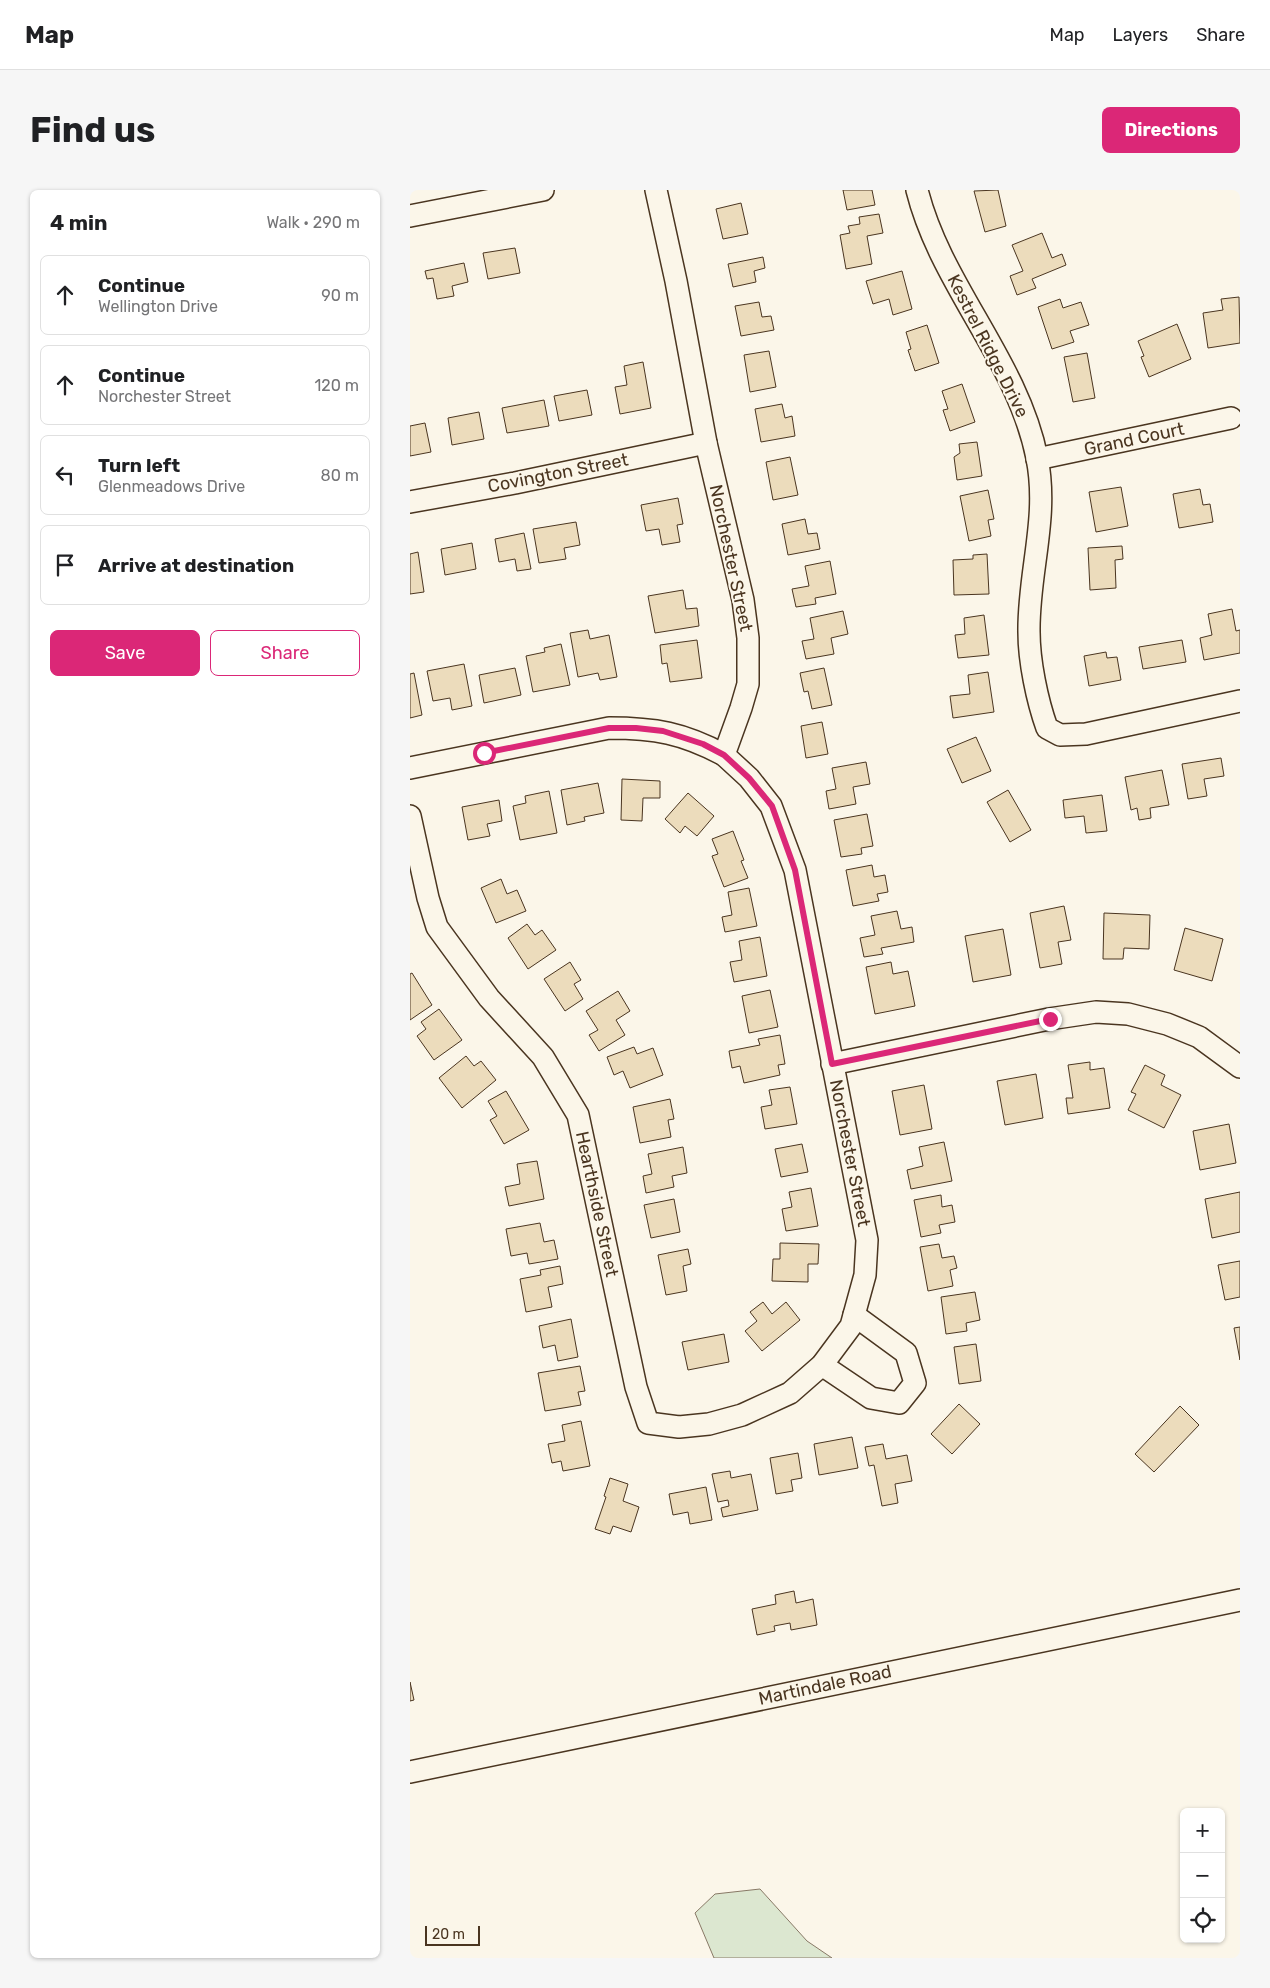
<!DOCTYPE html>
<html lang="en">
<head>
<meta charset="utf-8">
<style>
  :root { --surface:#fff; --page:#f6f6f6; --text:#202124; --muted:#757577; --line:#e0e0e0; --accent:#db2777 }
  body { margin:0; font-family:Rubik,sans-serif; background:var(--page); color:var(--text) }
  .controls { position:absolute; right:15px; bottom:15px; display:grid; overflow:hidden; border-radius:8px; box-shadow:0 1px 4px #0004 }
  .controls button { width:45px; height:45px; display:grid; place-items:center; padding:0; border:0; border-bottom:1px solid var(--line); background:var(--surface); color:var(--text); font:25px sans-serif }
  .scale { position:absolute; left:15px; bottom:12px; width:55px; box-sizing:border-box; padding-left:5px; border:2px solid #4a3520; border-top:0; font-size:14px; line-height:18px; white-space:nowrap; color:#4a3520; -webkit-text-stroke:4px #fbf6e9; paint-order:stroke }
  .stop { position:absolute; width:15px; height:15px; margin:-11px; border:4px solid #db2777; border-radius:50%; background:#fff }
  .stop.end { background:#db2777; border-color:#fff; box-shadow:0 1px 5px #0008 }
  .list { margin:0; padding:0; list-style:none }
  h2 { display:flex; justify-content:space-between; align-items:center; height:65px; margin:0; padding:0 20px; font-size:21px }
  h2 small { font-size:16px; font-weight:400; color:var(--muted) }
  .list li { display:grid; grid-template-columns:32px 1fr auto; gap:15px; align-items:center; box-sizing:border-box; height:80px; margin:0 10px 10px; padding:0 10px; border:1px solid var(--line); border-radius:8px }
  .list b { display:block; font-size:19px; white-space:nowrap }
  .list p { margin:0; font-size:16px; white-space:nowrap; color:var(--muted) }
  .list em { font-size:16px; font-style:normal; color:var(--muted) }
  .actions { display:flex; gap:10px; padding:15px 20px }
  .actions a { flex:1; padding:11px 0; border:1px solid var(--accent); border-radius:8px; text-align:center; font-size:18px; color:var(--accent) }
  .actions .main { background:var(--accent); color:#fff }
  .icon { flex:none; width:28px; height:28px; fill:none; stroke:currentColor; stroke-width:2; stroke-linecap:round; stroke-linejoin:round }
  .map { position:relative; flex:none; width:830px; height:1768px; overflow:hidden; border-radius:8px }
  header { display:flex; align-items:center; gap:30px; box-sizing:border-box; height:70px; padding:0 25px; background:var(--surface); border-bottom:1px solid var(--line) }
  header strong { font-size:24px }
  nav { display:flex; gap:28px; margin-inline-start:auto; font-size:18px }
  .intro { display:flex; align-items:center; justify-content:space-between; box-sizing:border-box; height:120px; padding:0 30px }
  h1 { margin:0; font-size:35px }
  .button { padding:12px 22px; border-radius:8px; background:var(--accent); color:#fff; font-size:18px; font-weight:700 }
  main { display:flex; gap:30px; padding:0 30px }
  aside { flex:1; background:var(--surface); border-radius:8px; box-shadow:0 1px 4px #0004 }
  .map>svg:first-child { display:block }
  .green { fill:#dce7d0; stroke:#887966 }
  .building { fill:#ecdcbc; stroke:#4a3520 }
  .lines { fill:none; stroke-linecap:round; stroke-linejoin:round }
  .minor-casing { stroke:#4a3520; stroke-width:24 }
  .minor { stroke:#fbf6e9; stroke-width:21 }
  .route { stroke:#db2777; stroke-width:6 }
  .labels { text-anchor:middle; stroke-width:4; stroke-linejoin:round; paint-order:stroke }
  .street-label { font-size:18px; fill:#4a3520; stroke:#fbf6e9 }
</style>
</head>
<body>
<header>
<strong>Map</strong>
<nav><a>Map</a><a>Layers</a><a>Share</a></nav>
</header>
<div class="intro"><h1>Find us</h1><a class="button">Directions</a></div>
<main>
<aside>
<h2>4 min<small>Walk · 290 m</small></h2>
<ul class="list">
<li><svg class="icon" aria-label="ahead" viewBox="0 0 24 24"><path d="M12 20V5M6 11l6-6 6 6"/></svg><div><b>Continue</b><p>Wellington Drive</p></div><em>90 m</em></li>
<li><svg class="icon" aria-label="ahead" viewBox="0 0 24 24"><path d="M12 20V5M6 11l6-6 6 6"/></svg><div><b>Continue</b><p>Norchester Street</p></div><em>120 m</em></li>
<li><svg class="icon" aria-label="left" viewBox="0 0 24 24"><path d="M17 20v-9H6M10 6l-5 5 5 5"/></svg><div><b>Turn left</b><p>Glenmeadows Drive</p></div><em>80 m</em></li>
<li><svg class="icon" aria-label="arrive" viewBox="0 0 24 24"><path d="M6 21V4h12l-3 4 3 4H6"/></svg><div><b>Arrive at destination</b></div></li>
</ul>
<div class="actions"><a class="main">Save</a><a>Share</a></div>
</aside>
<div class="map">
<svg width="830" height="1768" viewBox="0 0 830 1768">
  <rect width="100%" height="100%" fill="#fbf6e9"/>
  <!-- green -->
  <path class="green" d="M 350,1699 L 397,1751 L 422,1768 L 304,1768 L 285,1723 L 305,1704 Z"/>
  <!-- building -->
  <g class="building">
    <path d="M 433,0 L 462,0 L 465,15 L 437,20 Z"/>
    <path d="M 588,0 L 596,36 L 575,42 L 564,1 Z"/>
    <path d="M 331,13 L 338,44 L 313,49 L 306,19 Z"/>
    <path d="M 469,24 L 473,43 L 457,46 L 462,74 L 436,79 L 430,45 L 440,43 L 438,36 L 450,34 L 449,27 Z"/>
    <path d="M 632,43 L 642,68 L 652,64 L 656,75 L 622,89 L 626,98 L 607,105 L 600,86 L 613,81 L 602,55 Z"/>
    <path d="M 105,58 L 110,83 L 78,89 L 73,63 Z"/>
    <path d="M 353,67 L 355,78 L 344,81 L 346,92 L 323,97 L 318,74 Z"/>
    <path d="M 54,73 L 58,92 L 42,96 L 44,106 L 27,109 L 23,88 L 17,89 L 15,81 Z"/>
    <path d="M 492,81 L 502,119 L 483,125 L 479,109 L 463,114 L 456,91 Z"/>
    <path d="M 829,107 L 830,153 L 798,158 L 793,123 L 813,120 L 811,109 Z"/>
    <path d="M 650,109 L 653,118 L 671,112 L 679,135 L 660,141 L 664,152 L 642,159 L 628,117 Z"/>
    <path d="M 349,112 L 352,127 L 361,126 L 364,140 L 331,146 L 325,116 Z"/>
    <path d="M 767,134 L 781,169 L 739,187 L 731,167 L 734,166 L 728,151 Z"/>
    <path d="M 517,135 L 529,173 L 505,181 L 498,160 L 501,159 L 496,142 Z"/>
    <path d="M 359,161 L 366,197 L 340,202 L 334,165 Z"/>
    <path d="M 677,163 L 685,208 L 663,212 L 654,167 Z"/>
    <path d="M 233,172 L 241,218 L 210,224 L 205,197 L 217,195 L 214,176 Z"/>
    <path d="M 552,194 L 565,232 L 540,241 L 533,220 L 538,219 L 532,201 Z"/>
    <path d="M 177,200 L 182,225 L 149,231 L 144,206 Z"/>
    <path d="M 134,210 L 139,236 L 97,243 L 92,218 Z"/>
    <path d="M 372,214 L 375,228 L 382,226 L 385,246 L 351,252 L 345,219 Z"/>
    <path d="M 69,222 L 74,249 L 42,255 L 38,228 Z"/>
    <path d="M 15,233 L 21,262 L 0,266 L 0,236 Z"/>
    <path d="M 567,252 L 572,286 L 547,290 L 544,267 L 550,263 L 549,254 Z"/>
    <path d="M 380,267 L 388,305 L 363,310 L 356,272 Z"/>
    <path d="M 711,297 L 718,336 L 686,342 L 679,302 Z"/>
    <path d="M 790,299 L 793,315 L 800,314 L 803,332 L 769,338 L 763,304 Z"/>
    <path d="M 578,300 L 584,329 L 578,330 L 581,346 L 559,351 L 550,306 Z"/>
    <path d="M 268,308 L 273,334 L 267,335 L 270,352 L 252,355 L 249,339 L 236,341 L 231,315 Z"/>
    <path d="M 395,329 L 398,344 L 407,343 L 410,359 L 378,365 L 372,334 Z"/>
    <path d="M 166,332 L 170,355 L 154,358 L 156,369 L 129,373 L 123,339 Z"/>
    <path d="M 114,343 L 121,379 L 107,381 L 105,369 L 89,372 L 85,349 Z"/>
    <path d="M 62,353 L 66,379 L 35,385 L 31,359 Z"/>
    <path d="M 712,356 L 713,369 L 705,370 L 706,398 L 680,400 L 678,358 Z"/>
    <path d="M 8,362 L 14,402 L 0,404 L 0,364 Z"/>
    <path d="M 577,364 L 579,404 L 544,405 L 543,370 L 563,369 L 563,365 Z"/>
    <path d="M 420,371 L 426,404 L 405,408 L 406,414 L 386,417 L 382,399 L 399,396 L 395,376 Z"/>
    <path d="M 273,400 L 276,419 L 287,418 L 289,436 L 245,443 L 238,406 Z"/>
    <path d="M 822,419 L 826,441 L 830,440 L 830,463 L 794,470 L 790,448 L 802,445 L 798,424 Z"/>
    <path d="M 433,421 L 438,444 L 421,448 L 424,464 L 396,469 L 392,451 L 404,449 L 400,428 Z"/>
    <path d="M 574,425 L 579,465 L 548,468 L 545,445 L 555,444 L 554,428 Z"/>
    <path d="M 178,440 L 180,449 L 199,445 L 207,487 L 190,490 L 188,483 L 168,487 L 160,443 Z"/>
    <path d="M 287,450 L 292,488 L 260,492 L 257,473 L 252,474 L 250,455 Z"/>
    <path d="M 772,450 L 776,472 L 733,479 L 729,457 Z"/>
    <path d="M 151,454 L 160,495 L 123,502 L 116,466 L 135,462 L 134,458 Z"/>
    <path d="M 696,462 L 697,468 L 707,467 L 711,490 L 679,496 L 674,466 Z"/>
    <path d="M 54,474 L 62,516 L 42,520 L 40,508 L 23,511 L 17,481 Z"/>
    <path d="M 105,478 L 111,505 L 74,513 L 69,485 Z"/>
    <path d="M 414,478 L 422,515 L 402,519 L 398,501 L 394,502 L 390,483 Z"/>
    <path d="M 578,482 L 584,522 L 543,528 L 540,506 L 560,504 L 558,485 Z"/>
    <path d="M 4,483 L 12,525 L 0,528 L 0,484 Z"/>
    <path d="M 412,532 L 418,564 L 396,568 L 391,536 Z"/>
    <path d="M 566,547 L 581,581 L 552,593 L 537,559 Z"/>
    <path d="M 811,568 L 814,586 L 794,589 L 797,606 L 778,609 L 772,574 Z"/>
    <path d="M 456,572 L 460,594 L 443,597 L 446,614 L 419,619 L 416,601 L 426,599 L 422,578 Z"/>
    <path d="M 752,580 L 759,615 L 740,618 L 741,628 L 729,630 L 727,618 L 721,620 L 715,587 Z"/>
    <path d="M 212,589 L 250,591 L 250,608 L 233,608 L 232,631 L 211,630 Z"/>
    <path d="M 188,593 L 194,623 L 174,627 L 175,631 L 157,635 L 151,600 Z"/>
    <path d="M 598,600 L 621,640 L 600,652 L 577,612 Z"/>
    <path d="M 139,601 L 147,643 L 110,650 L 103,616 L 116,613 L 115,606 Z"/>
    <path d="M 278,603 L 304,626 L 287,646 L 275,636 L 270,643 L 255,629 Z"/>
    <path d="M 692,605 L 697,641 L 676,643 L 674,626 L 655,628 L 653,610 Z"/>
    <path d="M 89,610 L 92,631 L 77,634 L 80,646 L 58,650 L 52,617 Z"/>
    <path d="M 457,624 L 463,656 L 451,658 L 452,664 L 431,667 L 424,630 Z"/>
    <path d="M 323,641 L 334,670 L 331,671 L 338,688 L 314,697 L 302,666 L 308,664 L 302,649 Z"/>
    <path d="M 462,675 L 464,687 L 475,685 L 478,702 L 467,704 L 469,711 L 443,716 L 436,680 Z"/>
    <path d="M 91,689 L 97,704 L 107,700 L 116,721 L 86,733 L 71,698 Z"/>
    <path d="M 339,698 L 347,736 L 315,742 L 312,727 L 322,725 L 318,702 Z"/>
    <path d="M 654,716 L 661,750 L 648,752 L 652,774 L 630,778 L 620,723 Z"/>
    <path d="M 487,721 L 491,739 L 502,737 L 504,752 L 471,758 L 473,764 L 454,767 L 450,748 L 465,745 L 461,726 Z"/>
    <path d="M 694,723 L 740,725 L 739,759 L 714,758 L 713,769 L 693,769 Z"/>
    <path d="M 117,734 L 125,745 L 132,740 L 146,760 L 118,779 L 98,748 Z"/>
    <path d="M 775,738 L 813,749 L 802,791 L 764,780 Z"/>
    <path d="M 593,739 L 601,785 L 563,792 L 555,746 Z"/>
    <path d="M 350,747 L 357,786 L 324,792 L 320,772 L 332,770 L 329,751 Z"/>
    <path d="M 160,772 L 171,790 L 164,794 L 173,809 L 155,821 L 134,789 Z"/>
    <path d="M 481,772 L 483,784 L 498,781 L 505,816 L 465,824 L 456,777 Z"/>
    <path d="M 2,783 L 22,815 L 0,830 L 0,784 Z"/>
    <path d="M 360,800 L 368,837 L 339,843 L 332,806 Z"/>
    <path d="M 208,801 L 220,821 L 206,830 L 215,845 L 189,861 L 179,845 L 188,840 L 176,821 Z"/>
    <path d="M 29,819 L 52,850 L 24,870 L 7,846 L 16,839 L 11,832 Z"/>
    <path d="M 370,845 L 375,874 L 368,875 L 370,885 L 334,893 L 330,876 L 322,878 L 319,861 L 350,855 L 348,849 Z"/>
    <path d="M 224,857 L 227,864 L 243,858 L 253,885 L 220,898 L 213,881 L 204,885 L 197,867 Z"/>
    <path d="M 56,866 L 64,876 L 71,871 L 86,890 L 52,918 L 29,888 Z"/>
    <path d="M 680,872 L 680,880 L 694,878 L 700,918 L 658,924 L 656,908 L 663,908 L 658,875 Z"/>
    <path d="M 735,875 L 755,885 L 751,895 L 771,905 L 754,938 L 718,920 L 726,904 L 721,902 Z"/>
    <path d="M 626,884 L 633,928 L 595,935 L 587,891 Z"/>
    <path d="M 514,895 L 522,939 L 490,945 L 482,901 Z"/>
    <path d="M 380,897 L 387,934 L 355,939 L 351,917 L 362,915 L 359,900 Z"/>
    <path d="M 96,901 L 119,940 L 94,954 L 80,930 L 87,926 L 78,911 Z"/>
    <path d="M 260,909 L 264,929 L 258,930 L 261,947 L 230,953 L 223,917 Z"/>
    <path d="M 819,934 L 826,973 L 790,980 L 783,941 Z"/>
    <path d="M 534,952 L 542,991 L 501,999 L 497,980 L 513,976 L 509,957 Z"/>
    <path d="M 392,954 L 398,982 L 371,987 L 365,959 Z"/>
    <path d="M 273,957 L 277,983 L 262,986 L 264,997 L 236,1003 L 233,986 L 242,984 L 238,964 Z"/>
    <path d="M 127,971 L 134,1009 L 99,1016 L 95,997 L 110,994 L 107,974 Z"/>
    <path d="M 401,998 L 408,1036 L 376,1041 L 372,1019 L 382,1017 L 379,1002 Z"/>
    <path d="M 830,1002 L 830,1042 L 802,1048 L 795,1009 Z"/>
    <path d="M 531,1005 L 532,1017 L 542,1015 L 545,1032 L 529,1035 L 531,1043 L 511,1047 L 504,1010 Z"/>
    <path d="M 264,1009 L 270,1042 L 241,1048 L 234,1015 Z"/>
    <path d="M 130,1033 L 134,1052 L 144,1050 L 148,1069 L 119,1074 L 117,1063 L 101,1066 L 96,1039 Z"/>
    <path d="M 370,1053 L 409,1054 L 408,1074 L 398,1074 L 398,1092 L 362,1091 L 363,1069 L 370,1069 Z"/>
    <path d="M 529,1054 L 532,1068 L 544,1066 L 547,1078 L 540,1080 L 543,1096 L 518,1101 L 510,1057 Z"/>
    <path d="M 278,1059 L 281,1074 L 273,1076 L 277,1101 L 256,1105 L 248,1065 Z"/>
    <path d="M 830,1071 L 830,1107 L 815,1110 L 808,1075 Z"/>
    <path d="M 150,1076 L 153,1094 L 138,1097 L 142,1117 L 116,1122 L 110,1089 L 131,1085 L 130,1080 Z"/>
    <path d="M 565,1102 L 570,1130 L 556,1133 L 557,1141 L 536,1144 L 531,1107 Z"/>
    <path d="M 353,1112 L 362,1124 L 376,1112 L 390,1130 L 352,1161 L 335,1141 L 347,1131 L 340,1122 Z"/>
    <path d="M 161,1129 L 168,1167 L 148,1171 L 145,1155 L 133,1158 L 129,1136 Z"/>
    <path d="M 830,1137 L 830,1170 L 824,1138 Z"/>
    <path d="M 314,1144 L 319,1172 L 278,1180 L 272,1152 Z"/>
    <path d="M 566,1154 L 571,1191 L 549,1194 L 544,1157 Z"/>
    <path d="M 170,1176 L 175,1201 L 168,1202 L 171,1215 L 135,1221 L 128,1183 Z"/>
    <path d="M 549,1214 L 570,1234 L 542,1264 L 521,1244 Z"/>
    <path d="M 770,1216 L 789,1235 L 744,1282 L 725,1264 Z"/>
    <path d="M 171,1231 L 180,1276 L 153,1281 L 151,1271 L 142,1273 L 138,1254 L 155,1251 L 152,1235 Z"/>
    <path d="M 442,1247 L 448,1278 L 409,1285 L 404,1254 Z"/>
    <path d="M 473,1254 L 476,1269 L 497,1265 L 502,1291 L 485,1294 L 488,1313 L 472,1316 L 464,1275 L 459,1276 L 455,1257 Z"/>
    <path d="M 388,1263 L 392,1288 L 381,1290 L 383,1301 L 366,1304 L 360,1268 Z"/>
    <path d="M 320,1281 L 321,1288 L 341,1284 L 348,1320 L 313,1327 L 311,1318 L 319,1316 L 318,1310 L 308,1312 L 302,1284 Z"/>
    <path d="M 200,1288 L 218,1294 L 213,1311 L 229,1317 L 221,1342 L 203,1336 L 200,1344 L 185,1339 L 196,1307 L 194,1306 Z"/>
    <path d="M 296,1297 L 302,1330 L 280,1334 L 278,1322 L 263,1325 L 259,1304 Z"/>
    <path d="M 384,1401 L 386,1413 L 403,1409 L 407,1435 L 381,1440 L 380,1433 L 364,1436 L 365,1441 L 347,1445 L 342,1419 L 366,1414 L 365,1405 Z"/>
    <path d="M 0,1492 L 4,1510 L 0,1511 Z"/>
  </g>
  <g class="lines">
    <defs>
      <g id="minor">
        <path d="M 507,0 C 531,96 608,171 627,268 C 639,328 618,383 619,442 C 619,471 627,510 637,538 L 650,545 L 676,544 L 830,511"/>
        <path d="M 0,26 L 133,0"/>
        <path d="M 627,269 L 821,228"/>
        <path d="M 0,312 L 105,293 L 296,253"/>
        <path d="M 0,578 L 199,538 C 245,538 273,543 314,565"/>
        <path d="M 0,626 L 18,708 L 27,737 L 79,808 L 133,867 L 168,925 L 226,1197 L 238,1233 L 269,1237 L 299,1234 L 332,1225 L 380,1203 L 412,1175 L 441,1136 L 455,1085 L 457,1050 L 385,680 L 361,616 L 339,588 L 314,565 L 331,518 L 338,494 L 338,448 L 333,410 L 296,253 L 266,91 L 246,0"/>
        <path d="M 422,874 L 639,829 L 686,822 L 718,824 L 757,834 L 789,847 L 830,877"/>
        <path d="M 412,1175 L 461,1208 L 489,1213 L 505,1193 L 496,1163 L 444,1125"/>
        <path d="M 0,1582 L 830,1410"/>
      </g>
    </defs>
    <!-- minor casing -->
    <use href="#minor" class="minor-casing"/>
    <!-- minor -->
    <use href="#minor" class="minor"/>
  </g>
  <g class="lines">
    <!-- route -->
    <path class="route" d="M 74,563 L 199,538 L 226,538 L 253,541 L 293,554 L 314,565 L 339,588 L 362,616 L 385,680 L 422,874 L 640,829"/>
  </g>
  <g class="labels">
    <!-- street labels -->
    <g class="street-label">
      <text transform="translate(578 156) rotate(63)" y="6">Kestrel Ridge Drive</text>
      <text transform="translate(724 249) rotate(-12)" y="6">Grand Court</text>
      <text transform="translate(148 283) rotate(-11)" y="6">Covington Street</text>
      <text transform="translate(321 368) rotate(78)" y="6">Norchester Street</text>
      <text transform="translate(440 963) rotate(79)" y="6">Norchester Street</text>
      <text transform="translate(187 1014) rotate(78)" y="6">Hearthside Street</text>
      <text transform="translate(415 1495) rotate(-12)" y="6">Martindale Road</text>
    </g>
  </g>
</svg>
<div class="controls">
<button>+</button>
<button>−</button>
<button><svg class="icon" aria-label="locate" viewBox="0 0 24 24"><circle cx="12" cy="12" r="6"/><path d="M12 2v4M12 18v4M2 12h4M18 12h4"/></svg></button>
</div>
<div class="scale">20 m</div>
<div class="stop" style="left:74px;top:563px"></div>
<div class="stop end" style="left:640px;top:829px"></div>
</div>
</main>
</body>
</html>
